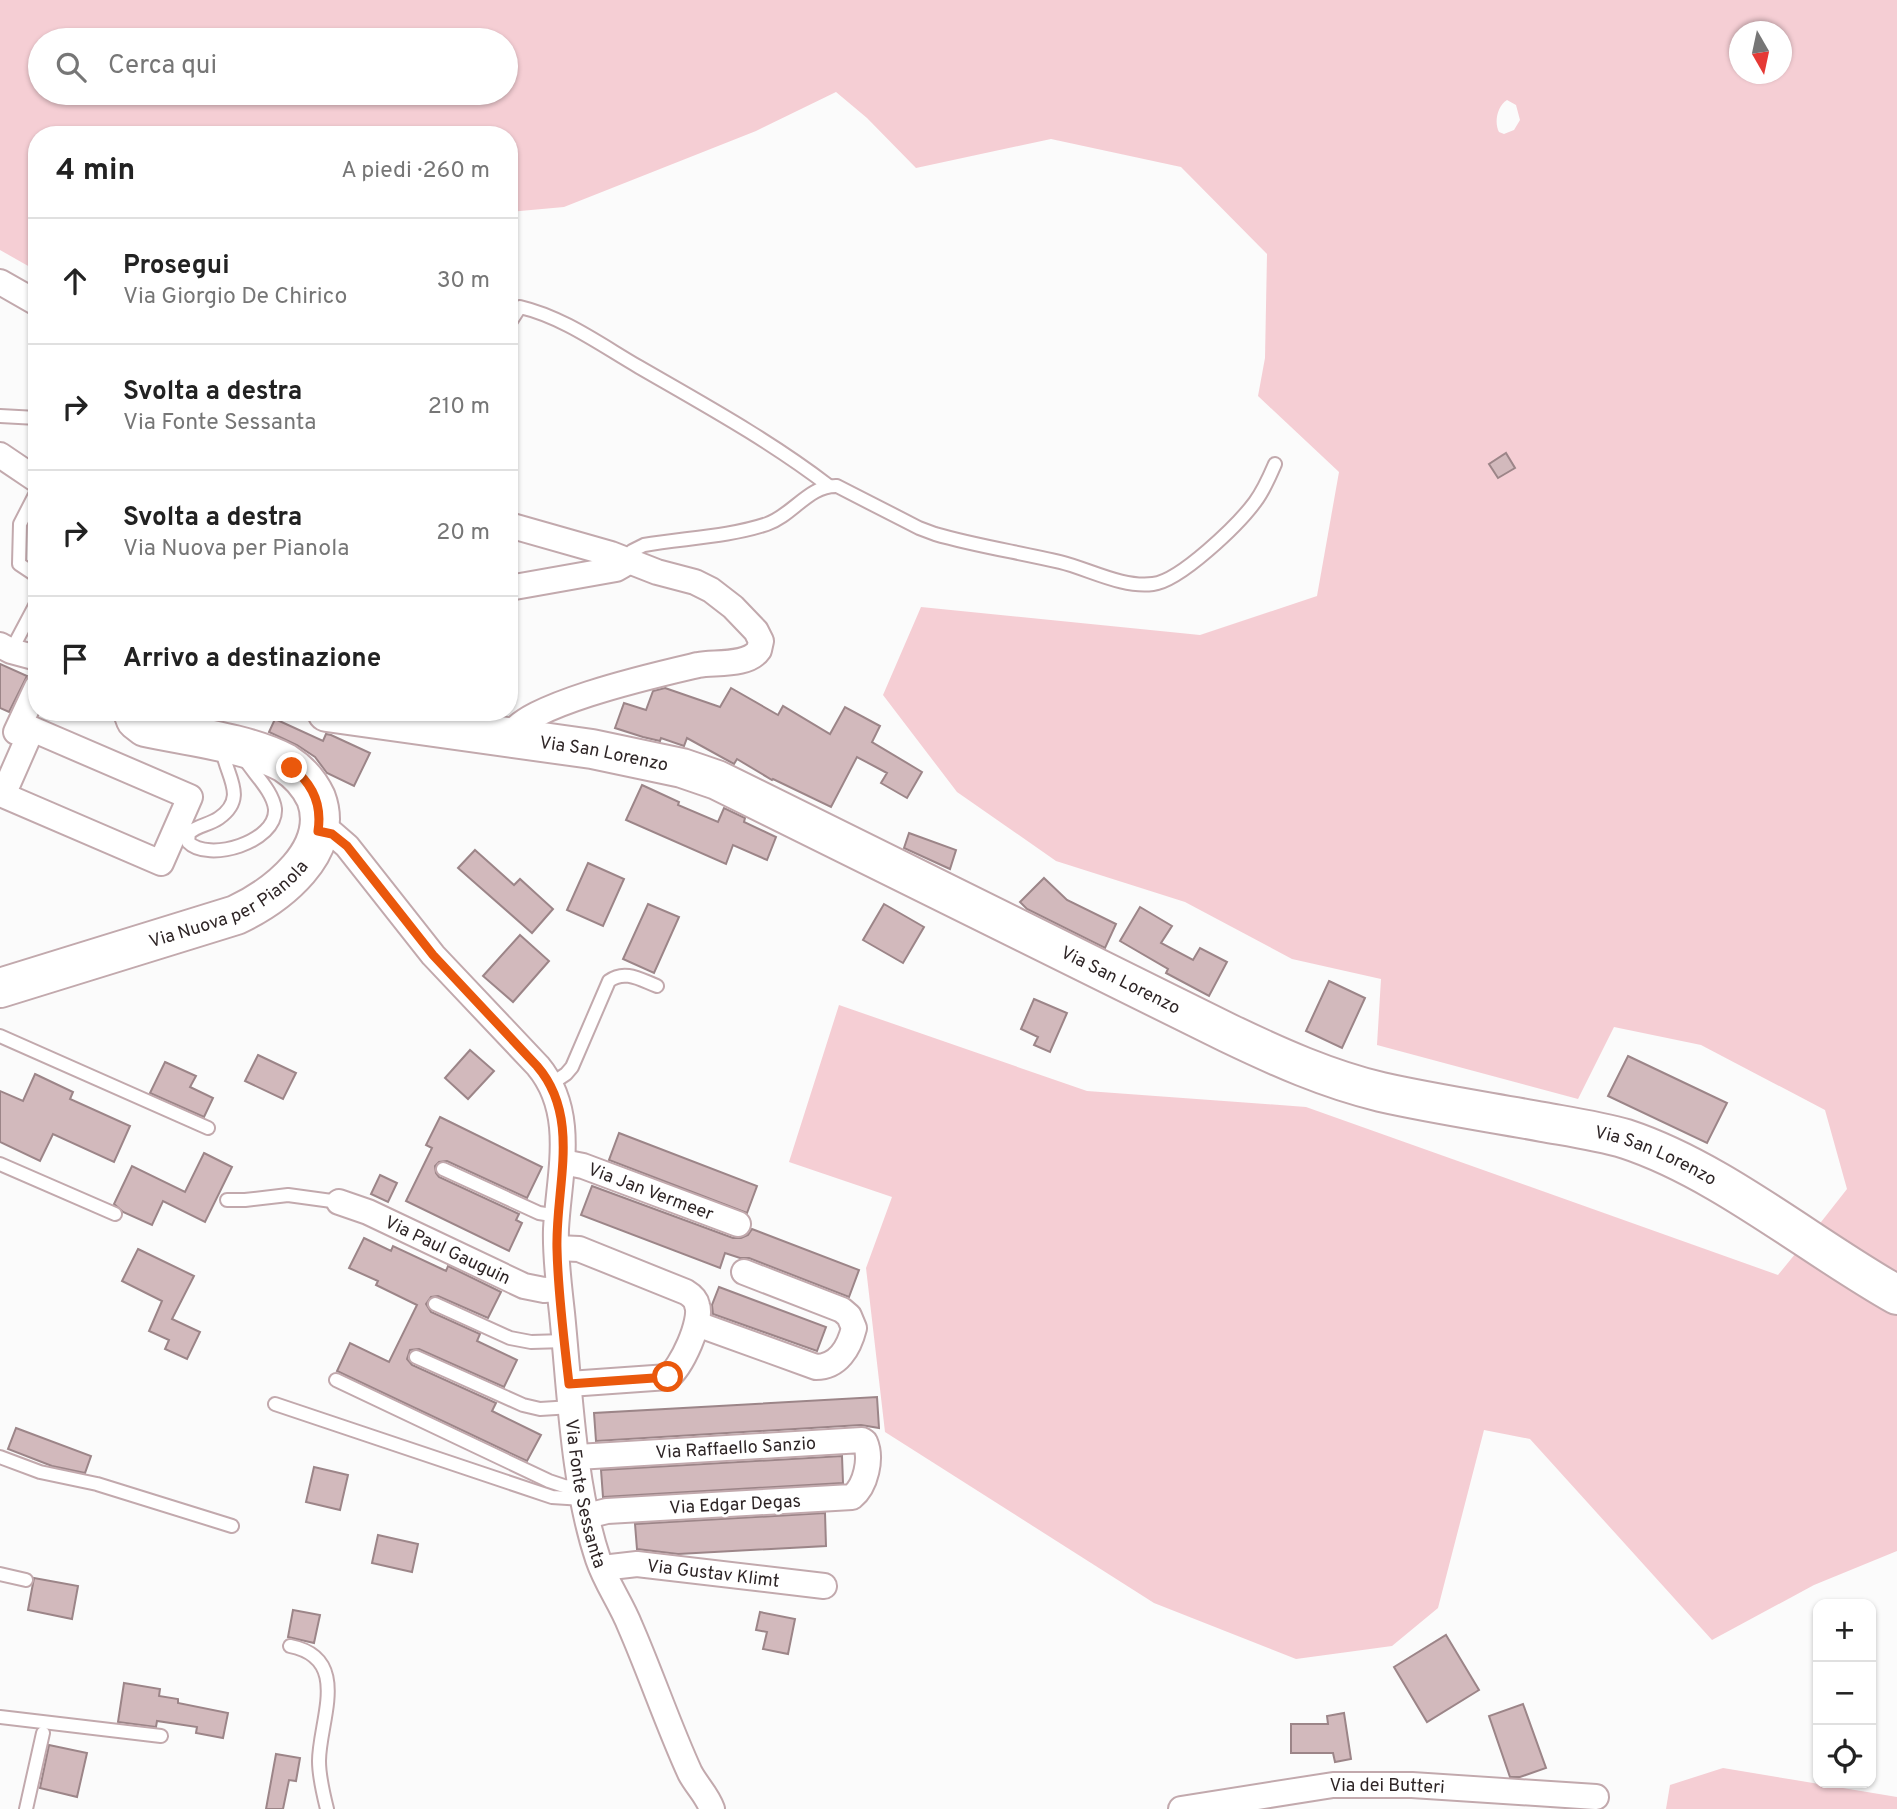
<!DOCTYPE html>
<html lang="it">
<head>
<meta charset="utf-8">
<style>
  :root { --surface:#fff; --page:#f6f6f6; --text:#222; --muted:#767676; --line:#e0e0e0 }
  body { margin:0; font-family:Overpass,sans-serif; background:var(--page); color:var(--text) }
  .controls { position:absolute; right:21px; bottom:21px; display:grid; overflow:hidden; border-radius:14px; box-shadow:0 2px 5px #0004 }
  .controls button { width:63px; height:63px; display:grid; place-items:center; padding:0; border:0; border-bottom:2px solid var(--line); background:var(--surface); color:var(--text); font:35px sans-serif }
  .compass { position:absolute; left:1729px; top:21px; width:63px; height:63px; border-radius:50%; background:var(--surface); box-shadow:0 2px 5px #0004; rotate:171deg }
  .stop { position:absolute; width:21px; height:21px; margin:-16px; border:5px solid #ea580c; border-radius:50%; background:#fff }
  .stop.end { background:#ea580c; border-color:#fff; box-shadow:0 2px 7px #0008 }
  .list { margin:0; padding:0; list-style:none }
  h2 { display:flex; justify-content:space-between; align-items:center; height:91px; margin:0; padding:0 28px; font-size:30px }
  h2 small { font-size:23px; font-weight:400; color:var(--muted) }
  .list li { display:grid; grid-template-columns:46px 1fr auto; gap:21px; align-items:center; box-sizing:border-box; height:126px; padding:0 28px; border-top:2px solid var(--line) }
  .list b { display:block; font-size:26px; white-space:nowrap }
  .list p { margin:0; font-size:23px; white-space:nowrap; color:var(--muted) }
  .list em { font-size:23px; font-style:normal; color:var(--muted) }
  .icon { flex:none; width:38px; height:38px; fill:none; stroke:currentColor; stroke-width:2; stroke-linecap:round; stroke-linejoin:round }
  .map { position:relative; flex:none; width:1897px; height:1809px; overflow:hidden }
  .search { position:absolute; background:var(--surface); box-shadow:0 2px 5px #0004; left:28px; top:28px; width:490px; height:77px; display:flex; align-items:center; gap:18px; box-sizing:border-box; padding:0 24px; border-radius:38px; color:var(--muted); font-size:26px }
  .panel { position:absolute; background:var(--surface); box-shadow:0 2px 5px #0004; left:28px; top:126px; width:490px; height:595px; border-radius:28px }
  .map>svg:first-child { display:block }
  .green { fill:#f5ced4; fill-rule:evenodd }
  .building { fill:#d2b9bc; stroke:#9c8588; stroke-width:2 }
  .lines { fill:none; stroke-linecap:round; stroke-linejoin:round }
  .lane-casing { stroke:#c2a9ad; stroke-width:16 }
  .street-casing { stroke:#c2a9ad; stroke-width:28 }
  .primary-casing { stroke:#c2a9ad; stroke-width:42 }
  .lane { stroke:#fff; stroke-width:12 }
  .street { stroke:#fff; stroke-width:24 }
  .primary { stroke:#fff; stroke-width:38 }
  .route { stroke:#ea580c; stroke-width:9 }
  .labels { text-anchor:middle; stroke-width:6; stroke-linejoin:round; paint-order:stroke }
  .street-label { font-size:18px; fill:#2e2526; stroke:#fff }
</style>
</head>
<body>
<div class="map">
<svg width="1897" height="1809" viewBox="0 0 1897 1809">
  <rect width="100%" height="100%" fill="#fbfbfb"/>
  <!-- green -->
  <g class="green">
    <path d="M 0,0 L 1897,0 L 1897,1282 L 1814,1231 L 1847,1189 L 1825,1110 L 1701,1045 L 1614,1027 L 1578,1099 L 1377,1045 L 1381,979 L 1292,959 L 1185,902 L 1056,861 L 957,792 L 883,695 L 921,607 L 1200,635 L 1317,596 L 1339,472 L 1258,396 L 1265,358 L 1267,254 L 1181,167 L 1051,139 L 916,168 L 867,118 L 836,92 L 756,131 L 564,207 L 509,212 L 509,135 L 37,135 L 37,271 L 0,250 ZM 1740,32 L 1782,32 L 1782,74 L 1740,74 ZM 40,40 L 506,40 L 506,93 L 40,93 ZM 1507,100 L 1516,105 L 1520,120 L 1514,130 L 1504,134 L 1499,132 C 1494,123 1497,106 1507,100 Z"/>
    <path d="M 839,1005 L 1087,1091 L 1306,1107 L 1778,1275 L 1800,1248 L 1897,1307 L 1897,1551 L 1814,1585 L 1712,1640 L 1530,1439 L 1484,1430 L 1438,1608 L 1392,1646 L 1296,1659 L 1154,1603 L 885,1432 L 866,1268 L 892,1197 L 789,1162 Z"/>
    <path d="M 1723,1768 L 1897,1797 L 1897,1809 L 1666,1809 L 1670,1785 Z"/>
  </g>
  <!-- building -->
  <g class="building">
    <path d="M 1506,453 L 1515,468 L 1498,478 L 1489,464 Z"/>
    <path d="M 0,664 L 27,676 L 9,712 L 0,708 Z"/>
    <path d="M 665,688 L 720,707 L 731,688 L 778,715 L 783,706 L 830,734 L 845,707 L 880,726 L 872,742 L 922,772 L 907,798 L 881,783 L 887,773 L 857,757 L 831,807 L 773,779 L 772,780 L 737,759 L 734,764 L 687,738 L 684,746 L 661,738 L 660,741 L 643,737 L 615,728 L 624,703 L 646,710 L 653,691 Z"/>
    <path d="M 275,719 L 323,741 L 326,734 L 331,735 L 370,753 L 354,786 L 327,773 L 315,757 L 297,745 L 269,732 Z"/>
    <path d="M 642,785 L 679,802 L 678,805 L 718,822 L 724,808 L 745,818 L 744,822 L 776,837 L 767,860 L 733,845 L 726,864 L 626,820 Z"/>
    <path d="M 909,833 L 956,850 L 950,869 L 904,848 Z"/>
    <path d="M 475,850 L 514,885 L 520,879 L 553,909 L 532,933 L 458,868 Z"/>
    <path d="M 588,863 L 624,879 L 603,926 L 567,910 Z"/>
    <path d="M 1044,878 L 1067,900 L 1116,924 L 1105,948 L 1027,909 L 1020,902 Z"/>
    <path d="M 648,904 L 679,917 L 654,973 L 623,959 Z"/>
    <path d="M 884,904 L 924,927 L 903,963 L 863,940 Z"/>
    <path d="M 1140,907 L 1172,926 L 1161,943 L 1193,960 L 1200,948 L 1227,962 L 1209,996 L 1166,973 L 1168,969 L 1120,941 Z"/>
    <path d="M 520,935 L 549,961 L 513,1002 L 483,976 Z"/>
    <path d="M 1329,981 L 1365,998 L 1342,1048 L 1306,1031 Z"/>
    <path d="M 1034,999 L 1067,1013 L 1050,1052 L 1034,1045 L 1038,1037 L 1021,1029 Z"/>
    <path d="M 470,1050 L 494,1071 L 468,1099 L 445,1078 Z"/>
    <path d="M 258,1055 L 296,1073 L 283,1099 L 245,1081 Z"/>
    <path d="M 1628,1056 L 1727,1103 L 1707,1143 L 1608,1096 Z"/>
    <path d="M 165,1062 L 196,1076 L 190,1087 L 213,1098 L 204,1117 L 150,1093 Z"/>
    <path d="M 35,1074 L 73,1092 L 70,1099 L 130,1126 L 114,1162 L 53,1134 L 40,1161 L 0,1142 L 0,1091 L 23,1101 Z"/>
    <path d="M 440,1117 L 542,1167 L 527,1198 L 447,1161 L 439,1162 L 435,1166 L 436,1173 L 439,1177 L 519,1214 L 516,1220 L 522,1223 L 509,1251 L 406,1201 L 432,1148 L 426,1145 Z"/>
    <path d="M 619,1133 L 757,1186 L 747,1213 L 609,1160 Z"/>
    <path d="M 204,1153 L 232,1167 L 205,1222 L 163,1201 L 152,1225 L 123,1212 L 114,1204 L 132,1166 L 185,1192 Z"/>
    <path d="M 380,1175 L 397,1183 L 388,1202 L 371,1194 Z"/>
    <path d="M 592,1186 L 733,1238 L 741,1238 L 748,1235 L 752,1229 L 859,1270 L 849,1297 L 749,1258 L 740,1258 L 725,1253 L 720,1268 L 581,1215 Z"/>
    <path d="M 364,1238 L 391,1251 L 393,1246 L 446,1271 L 448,1266 L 501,1292 L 488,1318 L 438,1296 L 431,1297 L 426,1304 L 431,1312 L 480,1334 L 477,1341 L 517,1360 L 504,1387 L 419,1349 L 410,1350 L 407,1359 L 412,1365 L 496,1403 L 492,1411 L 541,1435 L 527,1461 L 337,1371 L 350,1343 L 389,1362 L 417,1305 L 376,1285 L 378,1281 L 349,1268 Z"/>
    <path d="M 138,1249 L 194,1276 L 172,1319 L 200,1332 L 187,1359 L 165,1349 L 169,1340 L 149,1331 L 162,1301 L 122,1281 Z"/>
    <path d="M 719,1287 L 826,1327 L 817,1351 L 713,1314 L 712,1305 Z"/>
    <path d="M 877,1397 L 879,1428 L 861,1425 L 596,1441 L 594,1413 Z"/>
    <path d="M 16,1428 L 91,1456 L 85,1473 L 52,1466 L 8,1449 Z"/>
    <path d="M 842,1456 L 843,1483 L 603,1497 L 601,1470 Z"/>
    <path d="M 314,1467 L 348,1475 L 340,1510 L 306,1502 Z"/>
    <path d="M 825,1513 L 826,1546 L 678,1554 L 637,1549 L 635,1524 Z"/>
    <path d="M 378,1535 L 418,1544 L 412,1572 L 372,1563 Z"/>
    <path d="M 34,1578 L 78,1586 L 72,1619 L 28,1610 Z"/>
    <path d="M 293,1610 L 320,1615 L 314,1643 L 288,1637 Z"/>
    <path d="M 760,1612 L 795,1619 L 788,1654 L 763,1649 L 767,1632 L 756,1630 Z"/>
    <path d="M 1446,1635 L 1479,1690 L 1427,1722 L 1394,1667 Z"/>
    <path d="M 124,1683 L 160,1689 L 159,1696 L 178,1699 L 178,1703 L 228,1713 L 223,1738 L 196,1733 L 197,1727 L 157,1721 L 156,1727 L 118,1722 Z"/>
    <path d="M 1523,1704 L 1546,1768 L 1520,1777 L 1510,1777 L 1489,1716 Z"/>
    <path d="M 1344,1713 L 1351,1759 L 1335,1762 L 1333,1753 L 1291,1753 L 1291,1724 L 1328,1724 L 1327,1716 Z"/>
    <path d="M 49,1745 L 87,1753 L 77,1797 L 40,1788 Z"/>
    <path d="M 276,1754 L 300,1758 L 296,1781 L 289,1780 L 283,1809 L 266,1809 Z"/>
  </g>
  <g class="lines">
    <defs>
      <g id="lane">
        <path d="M 509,324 L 520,307 C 563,317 601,345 639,367 C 703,404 769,440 829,486"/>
        <path d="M 0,416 L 37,418"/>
        <path d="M 37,491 L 20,524 L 19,564 L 37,576"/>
        <path d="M 626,560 L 632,551 L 644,545 C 684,538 728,537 767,524 C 793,515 809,485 837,486 L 919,528 L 935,534 C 976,546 1018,552 1060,562 C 1089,569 1122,588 1153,584 C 1180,581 1238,525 1255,502 C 1264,490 1269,478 1275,464"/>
        <path d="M 11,651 L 37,602"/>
        <path d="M 222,748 C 225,775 249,797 219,818 C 209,825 198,825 189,833 L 188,842 C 208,863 277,842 275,809 C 273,791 253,773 244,758"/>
        <path d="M 0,1036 L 208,1128"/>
        <path d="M 551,1084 L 566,1074 L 572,1067 L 609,981 C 625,969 641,980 657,986"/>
        <path d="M 0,1164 L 115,1214"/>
        <path d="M 443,1169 L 539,1213 L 558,1216"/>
        <path d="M 227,1200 L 245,1200 L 288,1195 L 339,1202"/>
        <path d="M 435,1304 L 510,1338 L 531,1342 L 565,1341"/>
        <path d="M 416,1357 L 523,1405 L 540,1409 L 572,1407"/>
        <path d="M 336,1380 L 549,1481 L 564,1486 L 581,1487"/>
        <path d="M 275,1404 L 552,1497 L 583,1499"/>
        <path d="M 0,1457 L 40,1472 L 97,1484 L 232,1526"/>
        <path d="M 0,1574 L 26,1580"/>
        <path d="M 290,1646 C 352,1658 319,1721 319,1761 C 319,1777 323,1793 327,1809"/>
        <path d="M 0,1717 L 161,1736"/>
        <path d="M 26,1809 L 43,1733"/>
      </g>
      <g id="street">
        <path d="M 0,282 L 37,303"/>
        <path d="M 0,455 L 37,480"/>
        <path d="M 509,525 L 611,554 L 657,572 L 695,582 L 711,590 L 733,607 L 756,631 L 761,641 L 759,650 C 748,666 716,662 698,665 C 664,673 520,705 510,737"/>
        <path d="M 509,588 L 616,569 L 623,565 L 626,560"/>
        <path d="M 0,645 L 11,651 L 37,658"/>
        <path d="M 32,729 L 190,797 L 161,863 L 3,795 Z"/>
        <path d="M 16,732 L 37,687"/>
        <path id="s1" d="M 318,831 L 332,833 L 347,846 L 433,955 L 538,1066 C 577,1113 559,1173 556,1229 C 555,1257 559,1285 562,1313 C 570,1392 573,1484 598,1559 C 606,1583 621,1603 630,1626 C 651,1674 668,1725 690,1773 C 697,1786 707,1795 712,1809"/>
        <path id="s2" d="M 563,1162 L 583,1166 L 738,1224"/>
        <path id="s3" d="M 339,1202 L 368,1212 L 524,1286 L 544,1290 L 559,1289"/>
        <path d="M 557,1248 L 579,1249 L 686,1292 C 691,1295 696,1299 697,1305 C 703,1321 681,1368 668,1377 L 569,1384"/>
        <path d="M 697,1324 L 816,1367 C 838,1367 849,1348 854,1328 L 849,1316 L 842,1310 L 744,1272"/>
        <path id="s4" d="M 577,1457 L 862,1440 L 865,1442 C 872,1458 866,1486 852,1497 L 607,1511 L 587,1516"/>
        <path id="s5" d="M 602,1568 L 637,1564 L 824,1586"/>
        <path id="s6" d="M 1181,1809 L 1333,1785 L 1412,1785 L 1596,1797"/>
      </g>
      <g id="primary">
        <path id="s7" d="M 327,712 L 592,749 L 682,768 L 717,780 L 1228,1033 C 1278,1057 1327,1079 1381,1092 C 1434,1104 1489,1112 1543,1122 C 1571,1127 1599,1131 1626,1139 C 1720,1170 1810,1246 1897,1295"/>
        <path id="s8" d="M 0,988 L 236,915 C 276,896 336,851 316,798 C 309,783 299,772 285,763 C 248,743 187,736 145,727 L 136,720 L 133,712"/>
      </g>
    </defs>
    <!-- lane casing -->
    <use href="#lane" class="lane-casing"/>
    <!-- street casing -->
    <use href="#street" class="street-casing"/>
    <!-- primary casing -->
    <use href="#primary" class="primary-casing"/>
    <!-- lane -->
    <use href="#lane" class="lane"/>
    <!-- street -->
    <use href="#street" class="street"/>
    <!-- primary -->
    <use href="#primary" class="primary"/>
  </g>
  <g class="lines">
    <!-- route -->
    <path class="route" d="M 292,768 C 313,784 322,805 318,831 L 332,834 L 347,846 L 433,955 L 537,1066 C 582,1118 555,1188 557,1249 C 558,1294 564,1339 569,1384 L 668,1377"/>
  </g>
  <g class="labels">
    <!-- street labels -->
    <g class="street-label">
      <text dy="6" stroke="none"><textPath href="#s7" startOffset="280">Via San Lorenzo</textPath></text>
      <text dy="6" stroke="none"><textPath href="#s8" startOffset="245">Via Nuova per Pianola</textPath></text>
      <text dy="6" stroke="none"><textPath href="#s7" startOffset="847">Via San Lorenzo</textPath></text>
      <text dy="6" stroke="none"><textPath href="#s7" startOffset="1414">Via San Lorenzo</textPath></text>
      <text dy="6" stroke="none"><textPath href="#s2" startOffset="93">Via Jan Vermeer</textPath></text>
      <text dy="6" stroke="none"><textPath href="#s3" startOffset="119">Via Paul Gauguin</textPath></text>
      <text dy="6" stroke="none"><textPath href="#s4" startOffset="159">Via Raffaello Sanzio</textPath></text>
      <text dy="6" stroke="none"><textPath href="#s1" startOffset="761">Via Fonte Sessanta</textPath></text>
      <text transform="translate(735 1504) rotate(-3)" y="6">Via Edgar Degas</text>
      <text dy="6" stroke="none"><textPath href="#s5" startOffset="112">Via Gustav Klimt</textPath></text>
      <text dy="6" stroke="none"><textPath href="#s6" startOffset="208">Via dei Butteri</textPath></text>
    </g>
  </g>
</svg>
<div class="controls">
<button>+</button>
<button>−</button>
<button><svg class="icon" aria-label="locate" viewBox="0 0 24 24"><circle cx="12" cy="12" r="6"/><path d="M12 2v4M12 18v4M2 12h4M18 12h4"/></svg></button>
</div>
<svg class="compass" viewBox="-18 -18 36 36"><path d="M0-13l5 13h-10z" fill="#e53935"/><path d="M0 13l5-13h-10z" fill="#767676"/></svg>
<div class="stop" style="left:668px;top:1377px"></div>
<div class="stop end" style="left:292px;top:768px"></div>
<div class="search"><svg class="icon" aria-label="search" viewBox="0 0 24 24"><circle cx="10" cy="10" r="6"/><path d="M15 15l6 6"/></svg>Cerca qui</div>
<section class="panel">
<h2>4 min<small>A piedi · 260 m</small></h2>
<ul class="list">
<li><svg class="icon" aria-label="ahead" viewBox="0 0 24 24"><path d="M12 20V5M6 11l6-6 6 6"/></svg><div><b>Prosegui</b><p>Via Giorgio De Chirico</p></div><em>30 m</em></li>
<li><svg class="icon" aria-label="right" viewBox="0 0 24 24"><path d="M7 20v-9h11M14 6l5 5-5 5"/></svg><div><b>Svolta a destra</b><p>Via Fonte Sessanta</p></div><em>210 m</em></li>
<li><svg class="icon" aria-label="right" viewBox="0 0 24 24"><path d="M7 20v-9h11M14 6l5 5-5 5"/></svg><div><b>Svolta a destra</b><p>Via Nuova per Pianola</p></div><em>20 m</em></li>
<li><svg class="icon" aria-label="arrive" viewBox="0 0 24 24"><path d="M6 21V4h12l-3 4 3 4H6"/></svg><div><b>Arrivo a destinazione</b></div></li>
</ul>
</section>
</div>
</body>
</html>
